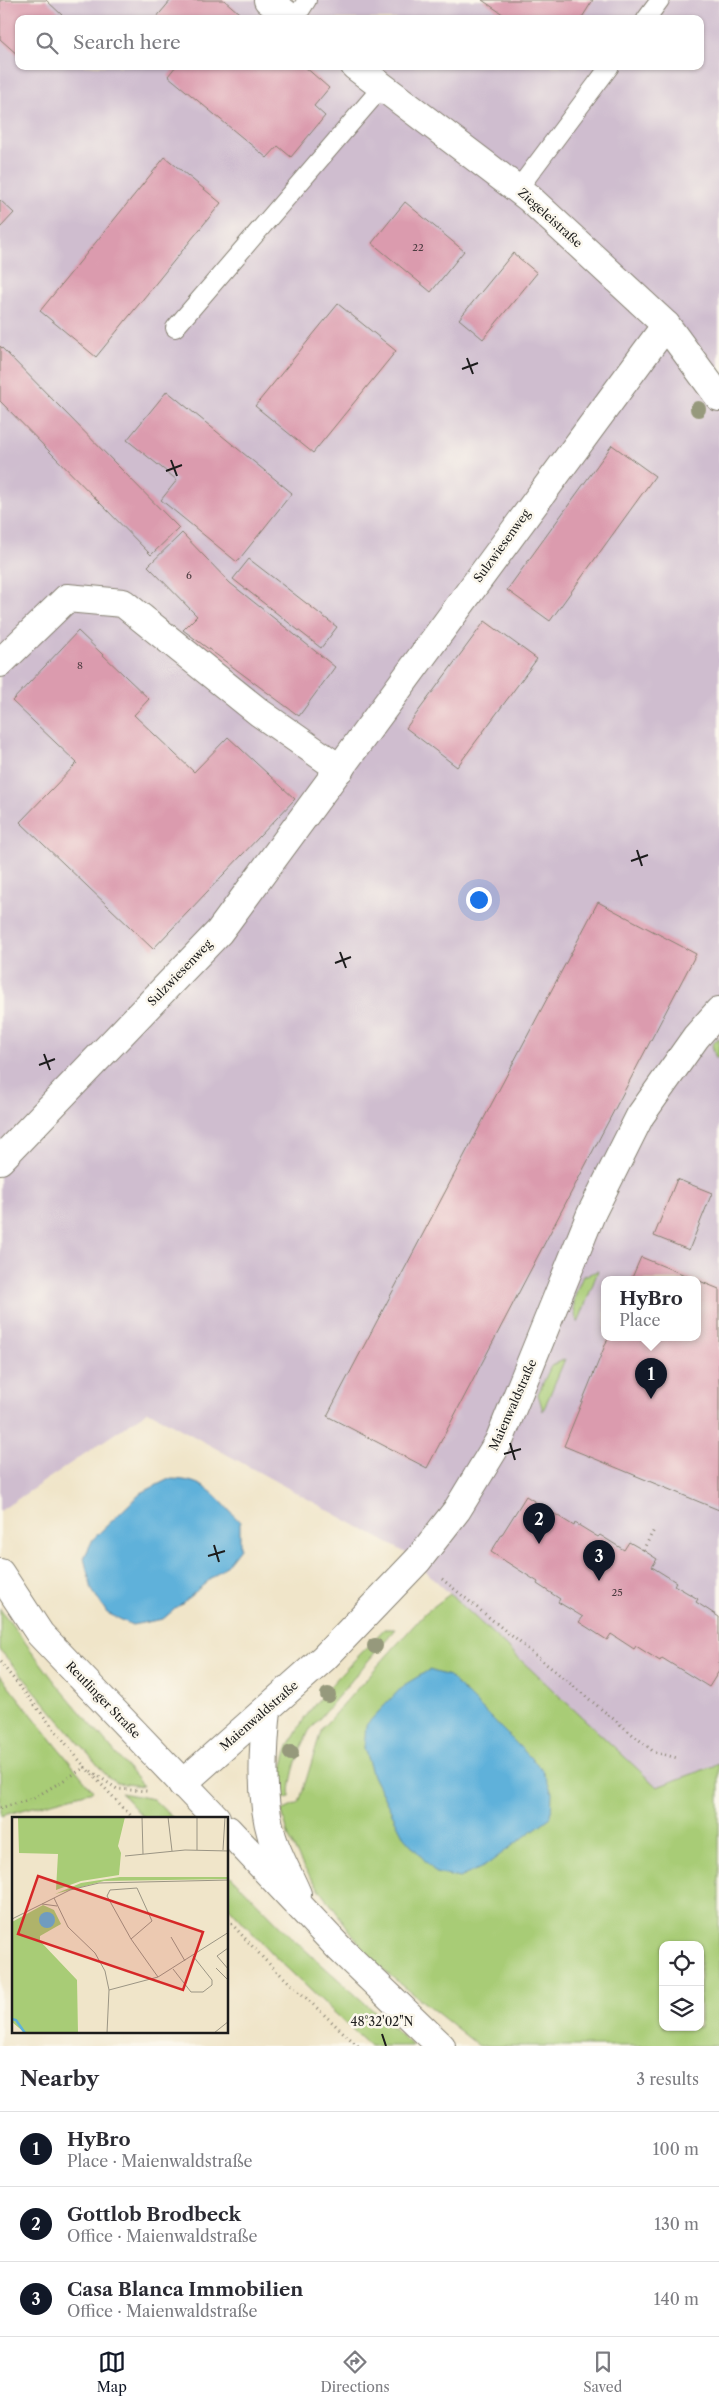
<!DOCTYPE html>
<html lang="en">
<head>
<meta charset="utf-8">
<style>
  :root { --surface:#fff; --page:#f2f2f3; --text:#2b2b33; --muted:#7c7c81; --line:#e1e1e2; --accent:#111827 }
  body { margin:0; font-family:"Libre Caslon Text",serif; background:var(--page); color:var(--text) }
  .controls { position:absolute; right:15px; bottom:15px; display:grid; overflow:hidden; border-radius:10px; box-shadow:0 1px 4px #0004 }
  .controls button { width:45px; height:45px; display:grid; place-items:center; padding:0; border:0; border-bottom:1px solid var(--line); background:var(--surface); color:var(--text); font:25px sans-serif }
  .you { position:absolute; left:478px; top:899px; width:18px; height:18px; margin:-12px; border:4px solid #fff; border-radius:50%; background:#1a73e8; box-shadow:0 0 0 8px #1a73e833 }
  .badge { display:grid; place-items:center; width:32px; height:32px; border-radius:50%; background:var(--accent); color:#fff; font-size:16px; font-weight:700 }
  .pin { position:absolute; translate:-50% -41px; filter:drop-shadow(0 1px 2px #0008) }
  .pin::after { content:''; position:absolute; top:26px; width:18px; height:15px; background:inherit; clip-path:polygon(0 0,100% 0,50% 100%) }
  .popup { position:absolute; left:601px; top:1276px; width:100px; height:65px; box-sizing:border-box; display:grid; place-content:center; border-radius:10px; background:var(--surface); filter:drop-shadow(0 1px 4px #0005); font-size:16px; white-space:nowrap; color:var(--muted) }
  .popup b { font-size:19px; color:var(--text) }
  .popup::after { content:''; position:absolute; left:50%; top:100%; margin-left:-10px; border:10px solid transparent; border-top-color:var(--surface) }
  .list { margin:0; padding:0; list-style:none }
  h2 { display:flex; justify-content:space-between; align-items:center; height:65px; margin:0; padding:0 20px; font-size:21px }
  h2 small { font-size:16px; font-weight:400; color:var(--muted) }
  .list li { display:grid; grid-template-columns:32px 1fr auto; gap:15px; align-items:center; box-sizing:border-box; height:75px; padding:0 20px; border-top:1px solid var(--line) }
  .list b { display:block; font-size:19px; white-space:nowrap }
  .list p { margin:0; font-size:16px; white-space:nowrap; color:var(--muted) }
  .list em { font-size:16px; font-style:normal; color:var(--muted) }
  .icon { flex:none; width:28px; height:28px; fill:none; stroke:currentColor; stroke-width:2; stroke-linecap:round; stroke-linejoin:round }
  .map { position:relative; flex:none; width:719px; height:2046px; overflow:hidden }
  .search { position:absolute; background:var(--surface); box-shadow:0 1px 4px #0004; left:15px; right:15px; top:15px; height:55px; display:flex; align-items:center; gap:12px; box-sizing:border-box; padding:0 18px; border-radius:10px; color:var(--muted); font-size:19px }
  .sheet { height:290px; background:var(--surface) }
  nav { display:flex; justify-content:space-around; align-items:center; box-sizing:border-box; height:70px; border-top:1px solid var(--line); background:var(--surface); font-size:14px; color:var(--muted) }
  nav a { display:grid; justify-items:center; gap:2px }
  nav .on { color:var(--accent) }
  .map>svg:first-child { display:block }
  .industrial { fill:#cfbdcf; fill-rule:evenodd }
  .green { fill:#a8cc76; stroke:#627449; fill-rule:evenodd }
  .water { fill:#5fb1da; stroke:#3e667b }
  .building { fill:#db9bae }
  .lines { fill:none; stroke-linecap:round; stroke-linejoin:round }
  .service-casing { stroke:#868072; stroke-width:20 }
  .minor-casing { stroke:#868072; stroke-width:30 }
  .path { stroke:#868072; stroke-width:3; stroke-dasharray:1 4; stroke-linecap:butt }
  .service { stroke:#fff; stroke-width:18 }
  .minor { stroke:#fff; stroke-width:28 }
  .tree { fill:#96997b }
  .ticks { fill:none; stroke:#1c1c1c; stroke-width:2 }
  .labels { text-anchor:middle; stroke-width:5; stroke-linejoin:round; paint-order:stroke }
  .number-label { font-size:10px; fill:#4c3c40 }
  .street-label { font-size:12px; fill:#1c1c1c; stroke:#fbf7ec }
  .inset-river { fill:none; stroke:#5fb1da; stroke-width:2.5 }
  .inset-road { fill:none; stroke:#9b9584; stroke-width:1 }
  .view { fill:#d62828; fill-opacity:0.15; stroke:#d62828; stroke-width:2.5 }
  .inset-edge { fill:none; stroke:#1c1c1c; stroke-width:2.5 }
  .ticks-label { font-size:12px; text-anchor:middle; fill:#1c1c1c; stroke:#fbf7ec; stroke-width:5; stroke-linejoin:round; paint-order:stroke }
</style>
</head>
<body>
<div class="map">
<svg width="719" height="2046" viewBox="0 0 719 2046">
  <rect width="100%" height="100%" fill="#fbf7ec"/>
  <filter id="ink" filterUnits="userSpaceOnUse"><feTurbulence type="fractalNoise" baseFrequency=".02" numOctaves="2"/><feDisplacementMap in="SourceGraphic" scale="10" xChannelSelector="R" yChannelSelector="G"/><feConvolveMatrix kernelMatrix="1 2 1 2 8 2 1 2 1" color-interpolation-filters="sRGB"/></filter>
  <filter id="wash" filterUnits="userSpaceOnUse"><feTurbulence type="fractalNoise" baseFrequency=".0096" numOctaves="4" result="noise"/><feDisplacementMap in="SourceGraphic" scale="20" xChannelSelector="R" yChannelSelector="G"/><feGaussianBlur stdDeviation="1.12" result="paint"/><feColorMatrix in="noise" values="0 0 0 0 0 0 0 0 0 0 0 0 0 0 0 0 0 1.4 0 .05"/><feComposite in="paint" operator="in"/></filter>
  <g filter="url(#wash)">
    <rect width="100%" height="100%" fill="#f0e5c9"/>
    <!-- industrial -->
    <path class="industrial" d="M 0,0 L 719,0 L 719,1764 L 657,1787 L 406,1553 L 148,1411 L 0,1511 ZM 19,19 L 700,19 L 700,66 L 19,66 ZM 605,1280 L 697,1280 L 697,1338 L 605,1338 Z"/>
    <!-- green -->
    <g class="green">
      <path d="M 719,1037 L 719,1056 L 716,1059 L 712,1045 Z"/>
      <path d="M 598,1271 L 578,1323 C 570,1304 575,1294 583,1276 Z"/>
      <path d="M 565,1359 L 543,1411 L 538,1394 L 551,1366 Z"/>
      <path d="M 450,1594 L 657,1787 L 719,1764 L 719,2046 L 479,2046 L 373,1962 L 304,1868 L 289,1838 L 282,1811 L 299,1803 L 322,1728 L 425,1613 ZM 663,1945 L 700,1945 L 700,2027 L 663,2027 Z"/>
      <path d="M 0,1609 L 55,1682 L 143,1786 L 117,1783 L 107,1776 L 0,1650 Z"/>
      <path d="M 384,1629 L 395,1629 L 309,1731 C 299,1752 290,1774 290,1797 L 281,1799 C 281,1788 280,1776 283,1765 C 294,1714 350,1667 384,1629 Z"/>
      <path d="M 0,1675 L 93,1791 L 0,1816 Z"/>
      <path d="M 121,1793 L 153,1799 L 173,1818 L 144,1818 Z"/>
      <path d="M 228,1873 L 293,1939 L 413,2046 L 370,2046 L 272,1954 L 228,1906 Z"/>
    </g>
    <!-- water -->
    <g class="water">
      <path d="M 169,1479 C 208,1479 215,1496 240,1522 L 240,1548 L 226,1566 L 163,1619 L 132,1625 L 107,1613 L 92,1590 L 84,1558 L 93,1539 L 141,1493 Z"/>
      <path d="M 429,1670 L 449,1676 L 541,1768 L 552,1792 L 551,1817 L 485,1866 L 459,1878 L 436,1873 L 404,1837 L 373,1776 L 364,1748 L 366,1725 L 404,1685 Z"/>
    </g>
    <g id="blocks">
      <!-- building -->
      <g class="building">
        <path d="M 0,0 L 46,0 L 63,16 L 61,19 L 19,19 L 19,56 L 0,39 Z"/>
        <path d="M 171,0 L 224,0 L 246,19 L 155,19 Z"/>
        <path d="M 482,0 L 593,0 L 581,19 L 510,19 Z"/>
        <path d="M 176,66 L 304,66 L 329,88 L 314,106 L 325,116 L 291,157 L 278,146 L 267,158 L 168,76 Z"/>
        <path d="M 165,157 L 221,203 L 96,357 L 40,311 Z"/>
        <path d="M 0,200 L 14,213 L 0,228 Z"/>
        <path d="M 405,202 L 464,251 L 431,292 L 372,243 Z"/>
        <path d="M 513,253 L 537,273 L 483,339 L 459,319 Z"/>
        <path d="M 338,304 L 396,351 L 313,453 L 255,406 Z"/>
        <path d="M 0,346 L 179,528 L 151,555 L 0,401 Z"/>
        <path d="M 167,391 L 292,493 L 237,562 L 161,500 L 177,480 L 127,440 Z"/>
        <path d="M 612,445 L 655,476 L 550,621 L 507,590 Z"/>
        <path d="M 182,533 L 230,583 L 335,667 L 299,716 L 183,630 L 197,616 L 148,566 Z"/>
        <path d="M 249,559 L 337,627 L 321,648 L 233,579 Z"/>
        <path d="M 485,621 L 537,659 L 457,767 L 406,728 Z"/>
        <path d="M 78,631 L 149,699 L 134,715 L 194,772 L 228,737 L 295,799 L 153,949 L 20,822 L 77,763 L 12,701 Z"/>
        <path d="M 598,902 L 696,954 L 427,1468 L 327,1416 Z"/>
        <path d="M 677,1179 L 712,1193 L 689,1250 L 654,1236 Z"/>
        <path d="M 641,1257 L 719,1289 L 719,1510 L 564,1446 L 608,1338 L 697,1338 L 697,1280 L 631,1280 Z"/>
        <path d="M 526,1496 L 574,1526 L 575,1523 L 598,1537 L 600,1535 L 624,1550 L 629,1542 L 643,1550 L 657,1559 L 652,1567 L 676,1582 L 674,1585 L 698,1599 L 696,1602 L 719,1617 L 719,1671 L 709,1687 L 662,1658 L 660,1661 L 636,1646 L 634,1649 L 611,1634 L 607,1640 L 579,1622 L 583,1617 L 558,1602 L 560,1599 L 537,1584 L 538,1582 L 491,1552 Z"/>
      </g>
    </g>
  </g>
  <g filter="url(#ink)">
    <use href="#blocks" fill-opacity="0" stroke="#868072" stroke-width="1"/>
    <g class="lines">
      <defs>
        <g id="service">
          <path d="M 295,19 L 307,0"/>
          <path d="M 646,19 L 660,0"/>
          <path d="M 518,189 L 610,66"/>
          <path d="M 175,328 L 382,87"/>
        </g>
        <g id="minor">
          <path d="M 268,0 L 292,19"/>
          <path d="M 355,66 L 529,198 L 666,325 L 719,397"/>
          <path d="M 0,663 L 67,598 L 123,603 L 260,713 L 340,769"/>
          <path d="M 0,1160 L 219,932 L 666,325"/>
          <path d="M 0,1573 L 40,1634 L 216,1818"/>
          <path d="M 267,1709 C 263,1750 260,1797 272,1837 C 278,1856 289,1875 297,1894"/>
          <path d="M 182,1784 L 324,1658 L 418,1560 L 457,1510 L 499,1441 L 591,1214 L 640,1116 L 696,1037 L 719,1011"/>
          <path d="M 228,1830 L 340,1949 L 441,2046"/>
        </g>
      </defs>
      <!-- service casing -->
      <use href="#service" class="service-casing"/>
      <!-- minor casing -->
      <use href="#minor" class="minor-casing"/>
      <!-- path -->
      <g class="path">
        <path d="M 643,1550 L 654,1530"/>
        <path d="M 442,1579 L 654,1752 L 677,1758"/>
        <path d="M 0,1662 L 84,1766 L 133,1818"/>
        <path d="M 91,1771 L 117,1789 L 147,1791"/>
        <path d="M 0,1808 L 32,1799 L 86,1767"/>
        <path d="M 228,1920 L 265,1960 L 358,2046"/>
      </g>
      <!-- service -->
      <use href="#service" class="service"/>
      <!-- minor -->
      <use href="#minor" class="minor"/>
    </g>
    <!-- trees -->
    <g class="tree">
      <circle cx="698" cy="409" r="8"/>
      <circle cx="375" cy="1646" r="8"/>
      <circle cx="328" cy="1695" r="8"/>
      <circle cx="291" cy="1753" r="8"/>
    </g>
  </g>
  <!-- ticks -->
  <path class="ticks" d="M 467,358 L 473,374M 462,369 L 478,363M 171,460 L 177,476M 166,471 L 182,465M 637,850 L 642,866M 631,861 L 648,855M 340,952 L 346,968M 335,963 L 351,957M 44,1054 L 50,1070M 39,1065 L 55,1059M 510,1443 L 515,1460M 504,1454 L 521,1449M 214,1545 L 219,1562M 208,1556 L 225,1551M 382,2034 L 386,2046"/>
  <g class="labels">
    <!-- number labels -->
    <g class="number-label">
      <text x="418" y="251">22</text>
      <text x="189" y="579">6</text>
      <text x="80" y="669">8</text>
      <text x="617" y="1596">25</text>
    </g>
    <!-- street labels -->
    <g class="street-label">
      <text transform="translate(550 218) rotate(42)" y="4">Ziegeleistraße</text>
      <text transform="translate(502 546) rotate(-54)" y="4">Sulzwiesenweg</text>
      <text transform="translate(180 973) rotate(-46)" y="4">Sulzwiesenweg</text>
      <text transform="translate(513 1405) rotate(-66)" y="4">Maienwaldstraße</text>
      <text transform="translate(103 1700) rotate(46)" y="4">Reutlinger Straße</text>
      <text transform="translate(259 1716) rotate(-41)" y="4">Maienwaldstraße</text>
    </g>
  </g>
  <!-- overview -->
  <g transform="translate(12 1817)">
    <rect width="216" height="216" fill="#f0e5c9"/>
    <path d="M 113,0 L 106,29 L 109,36 L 107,58 L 69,64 L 44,73 L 46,37 L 7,36 L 6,1 ZM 108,60 L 216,60 L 216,62 L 92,64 L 43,77 L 69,66 ZM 31,88 L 42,93 L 49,107 L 28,119 L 28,124 L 65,163 L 66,216 L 13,216 L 0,205 L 0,105 Z" fill="#a8cc76"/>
    <path d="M27 103a8 8 0 1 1 16 0a8 8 0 1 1-16 0Z" fill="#5fb1da"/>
    <path class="inset-river" d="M 0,202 L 4,203 L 13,216"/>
    <path class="inset-road" d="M 130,0 L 131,37M 156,0 L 160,34M 185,0 L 185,33M 211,33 L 213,0M 113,39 L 173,33 L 217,34M 42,81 L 56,110 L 83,136 L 93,154 L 97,173 L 95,216M 30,87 L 45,89M 0,102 L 58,73 L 87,66 L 217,63M 159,120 L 173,144M 119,122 L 95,79 L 98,73 L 125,71 L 140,104 L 119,122 L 146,160M 216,131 L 205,139 L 217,153M 204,151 L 217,164M 161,152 L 179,175 L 191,175 L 200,168 L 200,163 L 181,139M 97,173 L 146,160 L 217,115M 202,216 L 217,204"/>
    <path class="view" d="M 26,59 L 191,115 L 171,173 L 6,117 Z"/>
    <rect width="216" height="216" class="inset-edge"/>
  </g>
  <g class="ticks-label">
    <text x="382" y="2026">48°32'02"N</text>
  </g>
</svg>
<div class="controls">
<button><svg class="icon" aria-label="locate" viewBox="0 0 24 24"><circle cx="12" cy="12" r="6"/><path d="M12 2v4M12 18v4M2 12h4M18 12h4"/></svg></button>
<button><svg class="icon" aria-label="layers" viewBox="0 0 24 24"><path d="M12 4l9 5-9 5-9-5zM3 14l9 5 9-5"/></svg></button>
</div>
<div class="you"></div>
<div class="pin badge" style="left:651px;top:1399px">1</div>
<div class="popup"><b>HyBro</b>Place</div>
<div class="pin badge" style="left:539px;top:1544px">2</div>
<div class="pin badge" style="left:599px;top:1581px">3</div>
<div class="search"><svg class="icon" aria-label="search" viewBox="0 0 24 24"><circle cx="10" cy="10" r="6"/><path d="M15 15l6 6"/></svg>Search here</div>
</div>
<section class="sheet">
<h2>Nearby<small>3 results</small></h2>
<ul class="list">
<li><span class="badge">1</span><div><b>HyBro</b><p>Place · Maienwaldstraße</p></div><em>100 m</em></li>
<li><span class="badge">2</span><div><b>Gottlob Brodbeck</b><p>Office · Maienwaldstraße</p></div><em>130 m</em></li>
<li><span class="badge">3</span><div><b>Casa Blanca Immobilien</b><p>Office · Maienwaldstraße</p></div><em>140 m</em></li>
</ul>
</section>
<nav>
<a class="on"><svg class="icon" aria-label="map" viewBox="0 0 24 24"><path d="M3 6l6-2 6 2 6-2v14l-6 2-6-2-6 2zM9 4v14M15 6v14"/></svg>Map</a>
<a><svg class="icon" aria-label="directions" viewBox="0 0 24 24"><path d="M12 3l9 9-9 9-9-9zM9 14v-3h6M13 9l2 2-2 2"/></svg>Directions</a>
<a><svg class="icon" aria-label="saved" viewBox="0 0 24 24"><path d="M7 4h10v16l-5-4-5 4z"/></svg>Saved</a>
</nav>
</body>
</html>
